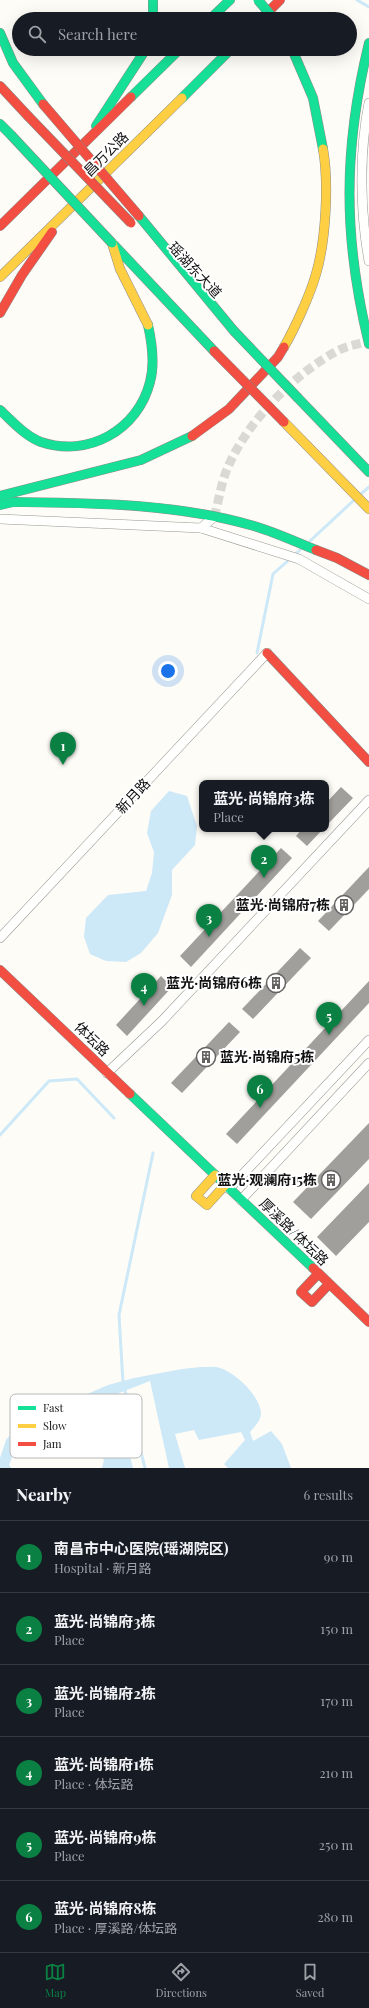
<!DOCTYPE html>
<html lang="en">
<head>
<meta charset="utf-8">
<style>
  :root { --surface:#171b24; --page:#242831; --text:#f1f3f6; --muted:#9ea1a6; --line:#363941; --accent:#0b8043 }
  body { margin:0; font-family:"Playfair Display","Noto Sans SC",serif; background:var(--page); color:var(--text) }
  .you { position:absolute; left:168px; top:671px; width:14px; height:14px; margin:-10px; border:3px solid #fff; border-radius:50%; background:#1a73e8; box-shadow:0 0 0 6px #1a73e833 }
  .badge { display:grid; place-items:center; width:26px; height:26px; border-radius:50%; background:var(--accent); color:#fff; font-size:13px; font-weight:700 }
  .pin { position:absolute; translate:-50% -33px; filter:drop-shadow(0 1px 2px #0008) }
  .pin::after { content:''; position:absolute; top:21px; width:14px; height:12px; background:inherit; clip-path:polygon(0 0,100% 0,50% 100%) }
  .popup { position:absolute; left:199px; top:780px; width:130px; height:52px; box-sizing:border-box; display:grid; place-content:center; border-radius:8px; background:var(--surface); filter:drop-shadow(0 1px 3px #0005); font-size:13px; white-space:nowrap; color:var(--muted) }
  .popup b { font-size:15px; color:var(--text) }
  .popup::after { content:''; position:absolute; left:50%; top:100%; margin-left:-8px; border:8px solid transparent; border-top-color:var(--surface) }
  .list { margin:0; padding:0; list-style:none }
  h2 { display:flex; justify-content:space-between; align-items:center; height:52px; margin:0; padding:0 16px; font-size:17px }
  h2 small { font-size:13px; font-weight:400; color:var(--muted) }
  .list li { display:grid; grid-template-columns:26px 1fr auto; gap:12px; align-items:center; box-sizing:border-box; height:72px; padding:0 16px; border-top:1px solid var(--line) }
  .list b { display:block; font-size:15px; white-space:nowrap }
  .list p { margin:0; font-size:13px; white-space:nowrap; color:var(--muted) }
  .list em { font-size:13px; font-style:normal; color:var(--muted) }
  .icon { flex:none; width:22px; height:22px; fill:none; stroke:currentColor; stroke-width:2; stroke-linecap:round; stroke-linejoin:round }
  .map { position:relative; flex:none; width:369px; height:1468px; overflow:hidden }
  .search { position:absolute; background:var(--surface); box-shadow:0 4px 16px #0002; left:12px; right:12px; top:12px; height:44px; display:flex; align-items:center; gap:10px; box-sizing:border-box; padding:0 14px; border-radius:22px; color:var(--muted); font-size:15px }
  .sheet { height:484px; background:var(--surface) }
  nav { display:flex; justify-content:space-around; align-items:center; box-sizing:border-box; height:56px; border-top:1px solid var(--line); background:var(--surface); font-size:11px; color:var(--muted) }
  nav a { display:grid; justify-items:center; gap:2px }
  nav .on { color:var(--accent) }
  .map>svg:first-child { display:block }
  .water { fill:#cde8f7 }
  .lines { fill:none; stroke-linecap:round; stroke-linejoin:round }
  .stream { stroke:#cde8f7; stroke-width:3 }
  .building { fill:#a19f9c }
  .street-tunnel { stroke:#dad9d4; stroke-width:9; stroke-dasharray:9 4.5; stroke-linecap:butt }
  .street-casing { stroke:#979795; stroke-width:10 }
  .fast-casing { stroke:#8e8d8b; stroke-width:10 }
  .slow-casing { stroke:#8e8d8b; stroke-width:10 }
  .jam-casing { stroke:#8e8d8b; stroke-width:10 }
  .street { stroke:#fffffe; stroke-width:9 }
  .fast { stroke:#16e098; stroke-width:9 }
  .slow { stroke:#ffcf43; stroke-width:9 }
  .jam { stroke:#f24e42; stroke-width:9 }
  .fast-bridge-casing { stroke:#858482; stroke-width:10; stroke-linecap:butt }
  .jam-bridge-casing { stroke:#858482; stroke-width:10; stroke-linecap:butt }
  .fast-bridge { stroke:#16e098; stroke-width:9 }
  .jam-bridge { stroke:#f24e42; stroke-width:9 }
  .labels { text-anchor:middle; stroke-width:4; stroke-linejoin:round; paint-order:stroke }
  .street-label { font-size:14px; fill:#111; stroke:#fff }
  .poi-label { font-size:14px; font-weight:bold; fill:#111; stroke:#fff; text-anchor:end }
  .key { fill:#fff; stroke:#b8b8b8; stroke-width:1 }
  .key-label { font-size:11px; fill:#111 }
</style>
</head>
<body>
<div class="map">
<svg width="369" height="1468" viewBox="0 0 369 1468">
  <rect width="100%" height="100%" fill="#fdfcf7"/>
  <!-- water -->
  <g class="water">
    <path d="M 169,791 L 187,796 L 197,826 L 195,845 L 172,870 L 172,895 L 158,933 L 141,953 L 126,962 L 106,961 L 90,954 L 84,937 L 86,918 L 108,895 L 146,891 L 152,873 L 154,852 L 147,833 L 151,811 Z"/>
    <path d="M 201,1367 C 207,1367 215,1366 220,1368 C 236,1373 260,1396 261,1413 C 261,1421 254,1427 250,1432 L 253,1441 L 271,1431 L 282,1444 L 291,1468 L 228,1468 L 224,1464 L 245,1440 L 241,1432 L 199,1440 L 194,1430 L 175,1434 L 185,1468 L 169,1468 L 150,1381 L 114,1395 L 133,1468 L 102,1468 L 104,1460 L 97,1450 L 87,1448 L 71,1418 L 12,1457 L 9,1465 L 11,1468 L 0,1468 L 0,1458 L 6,1440 L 19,1424 L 108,1385 L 134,1378 L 182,1369 Z"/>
  </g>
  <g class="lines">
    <!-- stream -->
    <g class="stream">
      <path d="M 357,0 L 369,7"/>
      <path d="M 362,493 L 369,487"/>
      <path d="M 310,541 L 353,501"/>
      <path d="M 257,653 L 273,574 L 300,550"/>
      <path d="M 0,1135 L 49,1081 L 77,1079 L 114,1118"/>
      <path d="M 145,1468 L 123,1383 L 119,1315 L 153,1153"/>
    </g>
  </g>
  <!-- building -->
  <g class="building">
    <path d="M 341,787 L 353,798 L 326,826 L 326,803 Z"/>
    <path d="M 302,829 L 323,829 L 307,846 L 296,836 Z"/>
    <path d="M 281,848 L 292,858 L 191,967 L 180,956 Z"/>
    <path d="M 369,867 L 369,889 L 329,931 L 318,921 Z"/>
    <path d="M 300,948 L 311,958 L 253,1019 L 242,1009 Z"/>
    <path d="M 161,976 L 172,987 L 127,1036 L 116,1025 Z"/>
    <path d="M 369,981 L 369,1003 L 237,1144 L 226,1134 Z"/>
    <path d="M 229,1022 L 240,1032 L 182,1093 L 171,1083 Z"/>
    <path d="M 369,1123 L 369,1159 L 311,1219 L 293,1202 Z"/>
    <path d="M 369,1183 L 369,1222 L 336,1256 L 317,1237 Z"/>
  </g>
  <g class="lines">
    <!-- street-tunnel -->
    <path class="street-tunnel" d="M 214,517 C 219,501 221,482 228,467 C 247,422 294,374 337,351 C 346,346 359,344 369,341"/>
    <defs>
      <g id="street">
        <path d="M 369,103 C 359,152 360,212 369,261"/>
        <path d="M 0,519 L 201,528 L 214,517"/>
        <path d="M 201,528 L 299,559 L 369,599"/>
        <path d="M 0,938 L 267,653"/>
        <path d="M 107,1073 L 162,1021 L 369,800"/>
        <path d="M 229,1189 L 369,1040"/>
        <path d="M 241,1200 L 369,1063"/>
      </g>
      <g id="fast">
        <path d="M 153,0 L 153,19"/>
        <path d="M 210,19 L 230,0"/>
        <path d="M 0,33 L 13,63 L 43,104"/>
        <path d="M 369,43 C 343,149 343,238 369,344"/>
        <path d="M 292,49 L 313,98 L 323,149"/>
        <path d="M 131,97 L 180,49"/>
        <path d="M 182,98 L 231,49"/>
        <path d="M 0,124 L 11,135"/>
        <path d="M 96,126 L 146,49"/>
        <path d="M 139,216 L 234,331"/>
        <path d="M 114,245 L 214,351"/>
        <path d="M 298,398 L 369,472"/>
        <path d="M 0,410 C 12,421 25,436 41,442 C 88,458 138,430 150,382 C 155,364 152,343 148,325"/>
        <path d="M 0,496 L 141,460 L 192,436"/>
        <path d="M 0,505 L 13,502 C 93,503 176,503 254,526 C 275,532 296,542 316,550"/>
        <path d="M 130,1094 L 313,1268"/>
      </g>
      <g id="slow">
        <path d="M 112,243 L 120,269 L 148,325"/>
        <path d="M 0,277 L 182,98"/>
        <path d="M 284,347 C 295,328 310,295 316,274 C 326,240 329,183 323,149"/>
        <path d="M 284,422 L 369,509"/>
        <path d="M 215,1175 L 196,1196 L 207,1205 L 225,1185"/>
      </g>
      <g id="jam">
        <path d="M 261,19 L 280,0"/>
        <path d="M 0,86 L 28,116"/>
        <path d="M 0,226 L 131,97"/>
        <path d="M 0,313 L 22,275 L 52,232"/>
        <path d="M 192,436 L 229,409 L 278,357 L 284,347"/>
        <path d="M 316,550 L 337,558 L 369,575"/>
        <path d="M 267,653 L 369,762"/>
        <path d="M 0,970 L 130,1094"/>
        <path d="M 313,1268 L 369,1322"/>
        <path d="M 318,1274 L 301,1292 L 312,1302 L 329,1284"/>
      </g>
    </defs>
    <!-- street casing -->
    <use href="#street" class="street-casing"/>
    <!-- fast casing -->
    <use href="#fast" class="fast-casing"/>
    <!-- slow casing -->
    <use href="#slow" class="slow-casing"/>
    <!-- jam casing -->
    <use href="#jam" class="jam-casing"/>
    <!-- street -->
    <use href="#street" class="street"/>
    <!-- fast -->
    <use href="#fast" class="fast"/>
    <!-- slow -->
    <use href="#slow" class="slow"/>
    <!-- jam -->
    <use href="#jam" class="jam"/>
    <defs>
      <g id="fast-bridge">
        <path d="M 258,0 L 274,19"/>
        <path d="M 11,135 L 112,243"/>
        <path d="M 234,331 L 298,398"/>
      </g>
      <g id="jam-bridge">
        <path d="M 43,104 L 139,216"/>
        <path d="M 28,116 L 131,223"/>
        <path d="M 214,351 L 284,422"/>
      </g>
    </defs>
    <!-- fast-bridge casing -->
    <use href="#fast-bridge" class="fast-bridge-casing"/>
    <!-- jam-bridge casing -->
    <use href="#jam-bridge" class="jam-bridge-casing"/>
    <!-- fast-bridge -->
    <use href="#fast-bridge" class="fast-bridge"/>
    <!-- jam-bridge -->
    <use href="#jam-bridge" class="jam-bridge"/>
  </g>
  <!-- icons -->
  <defs>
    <symbol id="building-ring" viewBox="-11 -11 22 22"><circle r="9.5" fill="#fff" stroke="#646362" stroke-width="1.5"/><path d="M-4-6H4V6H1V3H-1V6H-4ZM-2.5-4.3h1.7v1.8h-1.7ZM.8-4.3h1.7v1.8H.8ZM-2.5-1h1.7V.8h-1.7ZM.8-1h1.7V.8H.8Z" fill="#646362"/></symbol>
  </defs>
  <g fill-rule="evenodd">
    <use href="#building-ring" x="333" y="894" width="22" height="22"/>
    <use href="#building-ring" x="265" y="972" width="22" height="22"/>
    <use href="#building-ring" x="195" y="1046" width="22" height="22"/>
    <use href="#building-ring" x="320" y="1169" width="22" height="22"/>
  </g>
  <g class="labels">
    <!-- street labels -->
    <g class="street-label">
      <text transform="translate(106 154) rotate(-45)" y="5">昌万公路</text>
      <text transform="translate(195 270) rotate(47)" y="5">瑶湖东大道</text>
      <text transform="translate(133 796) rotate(-47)" y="5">新月路</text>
      <text transform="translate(92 1039) rotate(44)" y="5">体坛路</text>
      <text transform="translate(294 1232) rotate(44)" y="5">厚溪路/体坛路</text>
    </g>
    <!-- poi labels -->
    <g class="poi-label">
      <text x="330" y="910">蓝光·尚锦府7栋</text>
      <text x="262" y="988">蓝光·尚锦府6栋</text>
      <text x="220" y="1062" text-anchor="start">蓝光·尚锦府5栋</text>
      <text x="317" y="1185">蓝光·观澜府15栋</text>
    </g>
  </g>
  <!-- legend -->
  <rect x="10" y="1394" width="132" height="64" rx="6" class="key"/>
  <rect x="18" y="1406" width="18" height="4" fill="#16e098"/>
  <rect x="18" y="1424" width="18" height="4" fill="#ffcf43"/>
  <rect x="18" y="1442" width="18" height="4" fill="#f24e42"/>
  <g class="key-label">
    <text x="43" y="1412">Fast</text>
    <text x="43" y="1430">Slow</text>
    <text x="43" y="1448">Jam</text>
  </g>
</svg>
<div class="you"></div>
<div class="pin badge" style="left:63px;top:765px">1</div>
<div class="pin badge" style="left:264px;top:878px">2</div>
<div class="popup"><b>蓝光·尚锦府3栋</b>Place</div>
<div class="pin badge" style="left:209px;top:937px">3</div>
<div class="pin badge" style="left:144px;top:1006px">4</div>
<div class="pin badge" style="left:329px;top:1035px">5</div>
<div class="pin badge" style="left:260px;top:1108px">6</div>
<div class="search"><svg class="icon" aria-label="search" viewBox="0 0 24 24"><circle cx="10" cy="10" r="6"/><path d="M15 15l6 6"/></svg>Search here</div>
</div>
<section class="sheet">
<h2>Nearby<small>6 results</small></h2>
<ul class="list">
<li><span class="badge">1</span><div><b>南昌市中心医院(瑶湖院区)</b><p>Hospital · 新月路</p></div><em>90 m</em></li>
<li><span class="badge">2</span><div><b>蓝光·尚锦府3栋</b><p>Place</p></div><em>150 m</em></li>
<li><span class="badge">3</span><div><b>蓝光·尚锦府2栋</b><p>Place</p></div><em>170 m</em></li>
<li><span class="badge">4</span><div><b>蓝光·尚锦府1栋</b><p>Place · 体坛路</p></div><em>210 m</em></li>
<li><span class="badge">5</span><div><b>蓝光·尚锦府9栋</b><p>Place</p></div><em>250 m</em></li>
<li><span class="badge">6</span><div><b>蓝光·尚锦府8栋</b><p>Place · 厚溪路/体坛路</p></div><em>280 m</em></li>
</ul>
</section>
<nav>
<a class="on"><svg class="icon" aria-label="map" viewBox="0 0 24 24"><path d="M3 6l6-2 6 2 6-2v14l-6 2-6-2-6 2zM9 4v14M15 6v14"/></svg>Map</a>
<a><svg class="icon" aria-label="directions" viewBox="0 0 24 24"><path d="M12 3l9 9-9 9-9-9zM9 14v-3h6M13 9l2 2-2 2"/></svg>Directions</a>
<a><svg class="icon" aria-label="saved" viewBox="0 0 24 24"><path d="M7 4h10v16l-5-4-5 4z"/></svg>Saved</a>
</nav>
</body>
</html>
